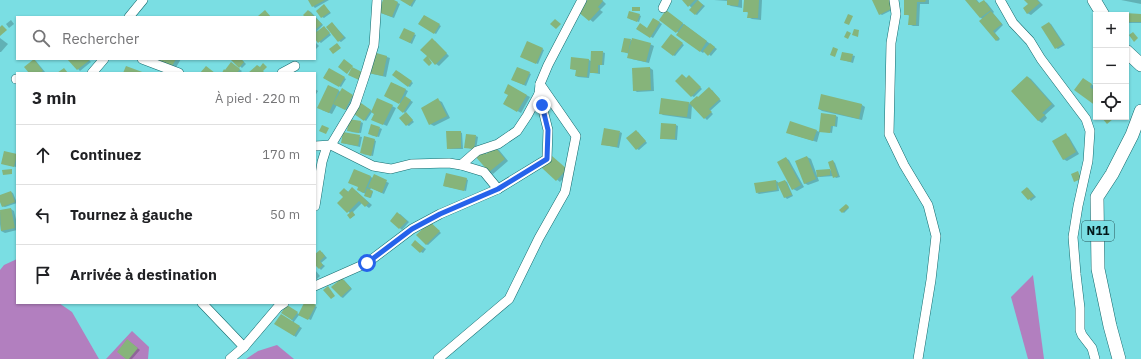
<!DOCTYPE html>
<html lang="fr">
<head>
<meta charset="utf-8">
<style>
  :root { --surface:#fff; --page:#f6f6f6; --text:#202124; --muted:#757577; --line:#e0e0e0 }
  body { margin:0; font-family:"IBM Plex Sans",sans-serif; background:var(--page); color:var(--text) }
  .controls { position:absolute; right:12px; top:12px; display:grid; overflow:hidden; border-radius:0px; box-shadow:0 1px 3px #0004 }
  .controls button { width:36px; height:36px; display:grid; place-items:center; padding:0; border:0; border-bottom:1px solid var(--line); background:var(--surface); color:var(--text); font:20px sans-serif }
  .stop { position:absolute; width:12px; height:12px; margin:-9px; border:3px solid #2563eb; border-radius:50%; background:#fff }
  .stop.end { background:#2563eb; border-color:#fff; box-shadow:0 1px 4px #0008 }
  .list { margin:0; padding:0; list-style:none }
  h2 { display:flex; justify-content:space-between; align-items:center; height:52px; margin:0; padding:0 16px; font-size:17px }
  h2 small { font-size:13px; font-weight:400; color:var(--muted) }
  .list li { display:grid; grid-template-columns:26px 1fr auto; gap:12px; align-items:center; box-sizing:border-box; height:60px; padding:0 16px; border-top:1px solid var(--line) }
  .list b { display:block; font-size:15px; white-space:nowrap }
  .list em { font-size:13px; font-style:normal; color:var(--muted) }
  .icon { flex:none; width:22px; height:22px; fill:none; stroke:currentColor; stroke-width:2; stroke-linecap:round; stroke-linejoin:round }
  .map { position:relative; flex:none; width:1141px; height:359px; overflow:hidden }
  .search { position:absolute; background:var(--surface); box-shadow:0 1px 3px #0004; left:16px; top:16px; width:300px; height:44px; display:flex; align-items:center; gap:10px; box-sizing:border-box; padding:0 14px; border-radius:0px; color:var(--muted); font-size:15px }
  .panel { position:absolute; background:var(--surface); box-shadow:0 1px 3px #0004; left:16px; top:72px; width:300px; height:232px; border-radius:0px }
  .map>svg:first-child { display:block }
  .forest { fill:#b27fbf }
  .shadow { fill:#0003 }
  .building { fill:#86b47a }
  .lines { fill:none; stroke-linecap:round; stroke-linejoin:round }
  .minor-casing { stroke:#146a6d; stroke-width:10 }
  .highway-casing { stroke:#146a6d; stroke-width:14 }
  .minor { stroke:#fff; stroke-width:9 }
  .highway { stroke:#fff; stroke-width:13 }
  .route { stroke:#2563eb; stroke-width:5 }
  .labels { text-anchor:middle; stroke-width:3.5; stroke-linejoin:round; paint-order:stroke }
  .shield { fill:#7adee3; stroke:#275356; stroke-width:1 }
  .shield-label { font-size:12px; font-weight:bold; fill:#031819 }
</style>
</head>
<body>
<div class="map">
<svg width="1141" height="359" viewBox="0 0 1141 359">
  <rect width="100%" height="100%" fill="#7adee3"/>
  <!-- forest -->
  <g class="forest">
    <path d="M 17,259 L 17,303 L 59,303 L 72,312 L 99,359 L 0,359 L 0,270 L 4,265 Z"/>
    <path d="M 1033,275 L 1044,359 L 1028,359 L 1011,297 Z"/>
    <path d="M 132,331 L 149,347 L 148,359 L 106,359 Z"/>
    <path d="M 277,345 L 294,359 L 246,359 L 258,351 Z"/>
  </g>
  <!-- shadow -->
  <g class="shadow">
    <path d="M 309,0 L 329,0 L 315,8 L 313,6 Z"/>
    <path d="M 384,0 L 391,0 L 400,4 L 394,18 L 381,13 Z"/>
    <path d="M 402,0 L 416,0 L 412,7 Z"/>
    <path d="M 590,0 L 602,0 L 606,4 L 600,10 L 603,12 L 593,22 L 579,11 Z"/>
    <path d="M 683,0 L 698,0 L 698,1 L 705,6 L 697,15 L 695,14 L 692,8 Z"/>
    <path d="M 714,0 L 742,0 L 742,8 L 731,6 L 728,4 L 728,1 Z"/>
    <path d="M 745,0 L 762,0 L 761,20 L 752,19 L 748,17 L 749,13 L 744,11 Z"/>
    <path d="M 874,0 L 888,0 L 891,2 L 894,9 L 882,15 L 880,14 Z"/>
    <path d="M 905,0 L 929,0 L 929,4 L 920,4 L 919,26 L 913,26 L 909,24 L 910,16 L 905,14 Z"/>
    <path d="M 967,0 L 977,0 L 980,4 L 984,1 L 987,3 L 994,12 L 993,13 L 1003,25 L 995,33 L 1000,39 L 998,41 L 996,40 L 983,19 L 981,18 Z"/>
    <path d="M 1026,0 L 1038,0 L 1043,5 L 1031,15 L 1027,13 L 1029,4 Z"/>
    <path d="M 1120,0 L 1141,0 L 1141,4 L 1121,0 Z"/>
    <path d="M 324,6 L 331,13 L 324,18 L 322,17 Z"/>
    <path d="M 309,11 L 311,12 L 323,25 L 317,31 L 318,32 L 326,29 L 331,35 L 321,43 L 315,38 L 315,17 L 306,17 Z"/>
    <path d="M 669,13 L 717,49 L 711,56 L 705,51 L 703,53 L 700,51 L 679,33 L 661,20 Z"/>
    <path d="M 639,15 L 641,16 L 639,22 L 630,19 Z"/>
    <path d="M 1126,15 L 1141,15 L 1141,23 L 1129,23 L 1126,21 Z"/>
    <path d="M 425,16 L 441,26 L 436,34 L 419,24 Z"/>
    <path d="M 654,19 L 662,24 L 653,38 L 637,29 L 647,29 Z"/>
    <path d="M 11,20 L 14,24 L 9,28 L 6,24 Z"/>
    <path d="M 332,23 L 346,38 L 341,42 L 339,41 Z"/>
    <path d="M 1049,23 L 1051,24 L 1065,45 L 1058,49 L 1056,48 Z"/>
    <path d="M 405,30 L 416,35 L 412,44 L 401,38 Z"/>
    <path d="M 673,37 L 684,45 L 675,56 L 673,55 Z"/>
    <path d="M 0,38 L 8,44 L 1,52 L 0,52 Z"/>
    <path d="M 631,40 L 650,44 L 654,46 L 649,63 L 632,59 L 629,54 L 622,51 Z"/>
    <path d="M 435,41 L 449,56 L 439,66 L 436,64 Z"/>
    <path d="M 315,42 L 319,46 L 315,50 Z"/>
    <path d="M 542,49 L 544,50 L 538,64 L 524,58 Z"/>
    <path d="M 602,52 L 605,53 L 604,65 L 600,65 L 600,74 L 593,73 L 590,72 L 589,78 L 578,77 L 576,76 L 577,70 L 571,69 L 572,58 L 589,60 L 591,61 Z"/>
    <path d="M 843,53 L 855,56 L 853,63 L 843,60 Z"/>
    <path d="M 374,54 L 387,57 L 390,58 L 386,77 L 373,74 L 369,72 Z"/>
    <path d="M 68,59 L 88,59 L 91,62 L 80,71 Z"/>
    <path d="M 158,59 L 181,59 L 175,69 Z"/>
    <path d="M 232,59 L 241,59 L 246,64 L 242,68 Z"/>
    <path d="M 34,60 L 36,61 L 45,72 L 44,73 L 30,73 Z"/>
    <path d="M 231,64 L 242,71 L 240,73 L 223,73 Z"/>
    <path d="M 650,68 L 653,70 L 654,91 L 637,92 L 634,90 Z"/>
    <path d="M 329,69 L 346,79 L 341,87 L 324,78 Z"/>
    <path d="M 399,72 L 413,83 L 410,87 L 408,86 Z"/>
    <path d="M 529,73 L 531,74 L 526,86 L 515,81 Z"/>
    <path d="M 683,75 L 687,79 L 691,78 L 702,89 L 694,97 L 692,96 Z"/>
    <path d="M 1028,77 L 1031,79 L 1055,106 L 1045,115 L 1047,118 L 1042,123 L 1039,121 L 1012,91 Z"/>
    <path d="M 1087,81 L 1095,87 L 1092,90 L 1096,93 L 1096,105 Z"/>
    <path d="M 392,83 L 408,91 L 405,97 L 413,102 L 405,113 L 398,108 L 401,104 L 385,96 Z"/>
    <path d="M 328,86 L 341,92 L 342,90 L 355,97 L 348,111 L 337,105 L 332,114 L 322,110 Z"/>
    <path d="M 509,86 L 530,97 L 521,113 L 504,103 L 509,95 Z"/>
    <path d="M 315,89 L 318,91 L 315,96 Z"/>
    <path d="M 712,90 L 721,101 L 710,111 L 713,114 L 707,120 L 692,105 L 691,119 L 663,115 L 660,113 L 689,103 L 690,104 Z"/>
    <path d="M 822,96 L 862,105 L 865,107 L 862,120 L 822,111 L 819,109 Z"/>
    <path d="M 438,100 L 442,102 L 450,118 L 434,126 L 430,124 Z"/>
    <path d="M 361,104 L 372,111 L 392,106 L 396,108 L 387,126 L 376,121 L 375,114 L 372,112 L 366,121 L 355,113 Z"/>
    <path d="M 822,114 L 836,116 L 838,117 L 837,127 L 833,126 L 832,133 L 820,131 L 817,142 L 791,134 L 817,131 L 820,132 Z"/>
    <path d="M 408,115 L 414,122 L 409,126 L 407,125 Z"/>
    <path d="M 361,122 L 363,123 L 361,133 L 351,132 Z"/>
    <path d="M 676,125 L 678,126 L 677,140 L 663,139 L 661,138 Z"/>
    <path d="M 380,128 L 382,129 L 379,137 L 371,135 Z"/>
    <path d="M 460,132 L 462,133 L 463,149 L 450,149 L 448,148 Z"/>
    <path d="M 620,132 L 622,133 L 619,148 L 605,145 Z"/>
    <path d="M 638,132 L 647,143 L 639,150 L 637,149 Z"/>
    <path d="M 344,133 L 362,137 L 360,147 L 342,143 Z"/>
    <path d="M 1066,135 L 1069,137 L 1079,154 L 1067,161 L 1063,159 Z"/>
    <path d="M 476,136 L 478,137 L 476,150 L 465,147 Z"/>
    <path d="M 374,140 L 376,141 L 373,156 L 363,154 Z"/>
    <path d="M 495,148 L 499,150 L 508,161 L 493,174 L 490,172 L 477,156 L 483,151 L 487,154 Z"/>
    <path d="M 16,155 L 17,162 L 16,167 L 4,164 Z"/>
    <path d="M 807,157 L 811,159 L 819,181 L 808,185 L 804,183 Z"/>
    <path d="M 786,158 L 789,160 L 804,187 L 797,191 L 793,189 Z"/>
    <path d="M 833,161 L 835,163 L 840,177 L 836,178 L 834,176 L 820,177 L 817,176 L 830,170 L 832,171 Z"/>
    <path d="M 543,168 L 569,172 L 560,182 Z"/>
    <path d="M 355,170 L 373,178 L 374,176 L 389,183 L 384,194 L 371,188 L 370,190 L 373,192 L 371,198 L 365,195 L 366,194 L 361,192 L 359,187 Z"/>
    <path d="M 466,179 L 468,180 L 466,191 L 444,186 Z"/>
    <path d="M 776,181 L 778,182 L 779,191 L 759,194 L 757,193 Z"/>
    <path d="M 785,181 L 787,182 L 793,196 L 787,199 L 785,197 Z"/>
    <path d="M 1028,188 L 1036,197 L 1031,201 L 1023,192 Z"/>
    <path d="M 344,189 L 349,192 L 356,191 L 372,205 L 369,208 L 362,203 L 353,212 L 355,215 L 351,218 L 351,214 L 339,203 L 344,197 Z"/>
    <path d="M 11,192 L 13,193 L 17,203 L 5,207 L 2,206 L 0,196 Z"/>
    <path d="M 847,205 L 849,208 L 844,213 L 840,210 Z"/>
    <path d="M 11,209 L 14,211 L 17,224 L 17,230 L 5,233 L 1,231 L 0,224 L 0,212 Z"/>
    <path d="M 400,214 L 409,222 L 402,230 L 391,220 Z"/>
    <path d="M 431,223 L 441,233 L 428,245 L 426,244 Z"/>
    <path d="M 417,243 L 426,249 L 423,253 L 421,252 Z"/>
    <path d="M 322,252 L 327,258 L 321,263 L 325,266 L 321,270 L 315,263 L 315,255 Z"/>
    <path d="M 315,270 L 320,276 L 315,281 Z"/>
    <path d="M 344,280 L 352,289 L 343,298 L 341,297 Z"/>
    <path d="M 305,303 L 309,303 L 317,307 L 311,320 L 299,315 L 293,323 L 302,328 L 296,337 L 276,324 L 292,322 L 293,321 L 283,312 L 289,307 L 300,315 Z"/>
    <path d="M 130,342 L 140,350 L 132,359 L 127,359 Z"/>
  </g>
  <!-- building -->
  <g class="building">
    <path d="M 308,0 L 325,0 L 312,7 Z"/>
    <path d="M 383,0 L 394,0 L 398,2 L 392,17 L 378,12 Z"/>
    <path d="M 400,0 L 414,0 L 410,6 Z"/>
    <path d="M 587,0 L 602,0 L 603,1 L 598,7 L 600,9 L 589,21 L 577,11 Z"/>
    <path d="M 682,0 L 695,0 L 688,7 Z"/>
    <path d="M 698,0 L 703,5 L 695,15 L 689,10 Z"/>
    <path d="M 727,0 L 739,0 L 738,6 L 727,5 Z"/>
    <path d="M 744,0 L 759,0 L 758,18 L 747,18 L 748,12 L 743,12 Z"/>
    <path d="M 872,0 L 889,0 L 893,8 L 879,15 Z"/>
    <path d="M 904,0 L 926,0 L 925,2 L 917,2 L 916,25 L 908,25 L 909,15 L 904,15 Z"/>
    <path d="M 965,0 L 976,0 L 979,3 L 984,0 L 991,10 L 980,18 Z"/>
    <path d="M 1024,0 L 1037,0 L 1040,3 L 1027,14 L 1023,8 L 1028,4 Z"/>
    <path d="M 324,4 L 330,12 L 321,18 L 316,11 Z"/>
    <rect x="632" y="7" width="8" height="4"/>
    <path d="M 265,10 L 271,17 L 259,17 L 258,16 Z"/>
    <path d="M 308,10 L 322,24 L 315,30 L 315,17 L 305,17 L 303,15 Z"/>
    <path d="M 666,10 L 683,23 L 676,33 L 659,20 Z"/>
    <path d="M 629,11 L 640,14 L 637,22 L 627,18 Z"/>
    <path d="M 991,11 L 1002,24 L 993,31 L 999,38 L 996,41 L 979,21 Z"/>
    <path d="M 1125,13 L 1141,14 L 1141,22 L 1126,22 L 1126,15 L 1125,15 Z"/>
    <path d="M 848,14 L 853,16 L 849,25 L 844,23 Z"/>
    <path d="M 424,15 L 440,24 L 434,34 L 418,24 Z"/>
    <path d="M 653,18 L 660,22 L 650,38 L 636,29 L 640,23 L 647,28 Z"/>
    <path d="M 555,19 L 561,24 L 556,29 L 550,24 Z"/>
    <path d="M 332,22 L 344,37 L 338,42 L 326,27 Z"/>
    <path d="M 1049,22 L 1063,44 L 1055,49 L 1041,27 Z"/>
    <path d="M 684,24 L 707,41 L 700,52 L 676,35 Z"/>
    <path d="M 2,25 L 7,30 L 0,36 L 0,27 Z"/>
    <path d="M 324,26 L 330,33 L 318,43 L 315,39 L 315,33 Z"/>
    <path d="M 404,28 L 415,33 L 410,43 L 399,38 Z"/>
    <path d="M 854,29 L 859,30 L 858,37 L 852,35 Z"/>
    <path d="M 847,31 L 851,33 L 848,39 L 844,37 Z"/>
    <path d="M 1133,32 L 1138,38 L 1134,42 L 1129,35 Z"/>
    <path d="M 671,34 L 683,43 L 673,56 L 661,47 Z"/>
    <path d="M 432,38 L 447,53 L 435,65 L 428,57 L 432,63 L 429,66 L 423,60 L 427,56 L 420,50 Z"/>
    <path d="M 624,38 L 631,39 L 628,53 L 621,52 Z"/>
    <path d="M 632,38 L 651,43 L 646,62 L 627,58 Z"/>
    <path d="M 527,41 L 543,48 L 536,64 L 520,57 Z"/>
    <path d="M 337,43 L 341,48 L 333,54 L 329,49 Z"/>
    <path d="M 710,43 L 715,47 L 708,56 L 703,51 Z"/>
    <path d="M 833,47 L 838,49 L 835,57 L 830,55 Z"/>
    <path d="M 591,51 L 603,51 L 602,65 L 598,65 L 598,73 L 590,73 Z"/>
    <path d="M 373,52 L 387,56 L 383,76 L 368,73 Z"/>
    <path d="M 842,52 L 853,54 L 851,62 L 840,60 Z"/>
    <path d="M 571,57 L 589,59 L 587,77 L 575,76 L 576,70 L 570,69 Z"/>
    <path d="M 34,59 L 43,71 L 40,73 L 29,73 L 24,67 Z"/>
    <path d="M 67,59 L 89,59 L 90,60 L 77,70 Z"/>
    <path d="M 156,59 L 176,59 L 171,68 Z"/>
    <path d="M 230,59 L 241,59 L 244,62 L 239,68 Z"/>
    <path d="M 344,59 L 353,66 L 347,74 L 338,67 Z"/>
    <path d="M 231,62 L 240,69 L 237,73 L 222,73 L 224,69 L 225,70 Z"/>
    <path d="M 263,63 L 267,67 L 263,71 L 265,73 L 248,73 L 257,65 L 260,67 Z"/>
    <path d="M 126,66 L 145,73 L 123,73 Z"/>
    <path d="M 206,66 L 215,73 L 200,73 Z"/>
    <path d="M 352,67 L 362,72 L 359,80 L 348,75 Z"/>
    <path d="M 517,67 L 530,72 L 524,85 L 511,80 Z"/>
    <path d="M 650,67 L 651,90 L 633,91 L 632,68 Z"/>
    <path d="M 64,68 L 68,73 L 57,73 Z"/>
    <path d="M 329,68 L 345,77 L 339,87 L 323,78 Z"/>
    <path d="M 396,70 L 412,81 L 408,87 L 392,75 Z"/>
    <path d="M 682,74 L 686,78 L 689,75 L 701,87 L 691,97 L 675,81 Z"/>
    <path d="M 1027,76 L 1052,104 L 1042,113 L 1045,115 L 1038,121 L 1011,91 Z"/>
    <path d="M 1083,78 L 1092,84 L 1090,87 L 1096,92 L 1096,106 L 1074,90 Z"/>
    <path d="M 391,82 L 406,89 L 399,104 L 384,96 Z"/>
    <path d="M 508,84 L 527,95 L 517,112 L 503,104 L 508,95 L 504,93 Z"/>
    <path d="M 328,85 L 339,90 L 329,113 L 317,108 Z"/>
    <path d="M 709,87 L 720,99 L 709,109 L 712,112 L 704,119 L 689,103 L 697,96 L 698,97 Z"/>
    <path d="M 342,88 L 353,95 L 345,110 L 333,104 Z"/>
    <path d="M 821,94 L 862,104 L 859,119 L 818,109 Z"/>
    <path d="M 405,96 L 411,100 L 403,113 L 397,108 Z"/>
    <path d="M 377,98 L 393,105 L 383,125 L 371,120 L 374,114 L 371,112 Z"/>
    <path d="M 438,98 L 447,116 L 429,125 L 421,108 Z"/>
    <path d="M 661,98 L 689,102 L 687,117 L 659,114 Z"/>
    <path d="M 361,103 L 371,110 L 364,121 L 354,114 Z"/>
    <path d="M 406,112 L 413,120 L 406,126 L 399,118 Z"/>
    <path d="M 821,113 L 836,115 L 835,126 L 831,126 L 830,133 L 819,132 Z"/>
    <path d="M 1101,117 L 1111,117 L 1113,119 L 1107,124 Z"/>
    <path d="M 349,119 L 361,121 L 359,133 L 347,131 Z"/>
    <path d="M 790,121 L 817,130 L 813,141 L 786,133 Z"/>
    <path d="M 661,123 L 676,124 L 675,139 L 660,139 Z"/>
    <path d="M 371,124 L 380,127 L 377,137 L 368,134 Z"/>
    <path d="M 322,125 L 329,128 L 326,134 L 319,131 Z"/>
    <path d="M 604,128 L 620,131 L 617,147 L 601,145 Z"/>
    <path d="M 636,130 L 646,141 L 636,150 L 626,138 Z"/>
    <path d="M 446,131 L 461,131 L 461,148 L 447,149 Z"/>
    <path d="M 343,132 L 360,135 L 358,146 L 341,143 Z"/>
    <path d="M 1066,133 L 1076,152 L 1063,160 L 1052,141 Z"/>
    <path d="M 466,134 L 476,135 L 474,149 L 464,148 Z"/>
    <path d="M 364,136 L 375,139 L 371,156 L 360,153 Z"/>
    <path d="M 495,147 L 505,159 L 489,172 L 475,156 L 483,150 L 486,154 Z"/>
    <path d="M 4,151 L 17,154 L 14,167 L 1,164 Z"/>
    <path d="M 552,156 L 567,169 L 556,181 L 542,168 Z"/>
    <path d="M 807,156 L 816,179 L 804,184 L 795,161 Z"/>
    <path d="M 786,157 L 801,185 L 792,190 L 777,162 Z"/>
    <path d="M 833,160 L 838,176 L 833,178 L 828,162 Z"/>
    <path d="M 12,169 L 12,174 L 3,175 L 2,170 Z"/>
    <path d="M 354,169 L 371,176 L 364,193 L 357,190 L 358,187 L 348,183 Z"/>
    <path d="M 830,169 L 830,175 L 817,177 L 816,170 Z"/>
    <path d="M 1078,171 L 1081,179 L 1074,182 L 1071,174 Z"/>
    <path d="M 446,173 L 467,178 L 464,191 L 443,186 Z"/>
    <path d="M 374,174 L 387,180 L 382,193 L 368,187 Z"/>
    <path d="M 776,180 L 777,190 L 756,193 L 754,183 Z"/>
    <path d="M 785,180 L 792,195 L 784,198 L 777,183 Z"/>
    <path d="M 352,187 L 369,203 L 365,207 L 359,201 L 347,213 L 337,203 L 343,197 L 339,193 L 344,188 L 348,192 Z"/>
    <path d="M 1027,187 L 1034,196 L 1028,200 L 1021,192 Z"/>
    <path d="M 367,188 L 373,191 L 370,198 L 364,196 Z"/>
    <path d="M 11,191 L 15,202 L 2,207 L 0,202 L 0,195 Z"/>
    <path d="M 846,204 L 849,207 L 842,213 L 839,210 Z"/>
    <path d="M 11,208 L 15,228 L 1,231 L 0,210 Z"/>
    <path d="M 352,211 L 355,215 L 350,219 L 347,215 Z"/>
    <path d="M 397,212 L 407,221 L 399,229 L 390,221 Z"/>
    <path d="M 430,222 L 440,231 L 426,245 L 416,235 Z"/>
    <path d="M 415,240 L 424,248 L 420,253 L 411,245 Z"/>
    <path d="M 320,250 L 325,256 L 320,261 L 323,265 L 319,269 L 315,265 L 315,254 Z"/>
    <path d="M 342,278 L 351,288 L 341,297 L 331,287 Z"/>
    <path d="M 328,286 L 335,296 L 331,299 L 323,290 Z"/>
    <path d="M 304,303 L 312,303 L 316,305 L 308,320 L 298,315 Z"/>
    <path d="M 287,305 L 298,312 L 292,320 L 281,313 Z"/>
    <path d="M 281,314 L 300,326 L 294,336 L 274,324 Z"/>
    <path d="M 127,339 L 138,348 L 129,359 L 126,359 L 117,352 Z"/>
  </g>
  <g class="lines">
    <defs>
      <g id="minor">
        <path d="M 894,0 L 896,14 L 891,43 L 889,134 L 904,165 L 928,205 L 936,236 L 931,280 L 918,359"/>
        <path d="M 1000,0 L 1013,23 L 1030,41 L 1041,59 L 1086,119 L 1090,131 L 1088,161 L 1078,206 L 1073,237 L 1076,274 L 1080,308 L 1080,330 L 1082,335 L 1092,348 L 1095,359"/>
        <path d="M 663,8 L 667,0"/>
        <path d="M 129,17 L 143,0"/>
        <path d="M 142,59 L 179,73"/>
        <path d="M 92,73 L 104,59"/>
        <path d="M 282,73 L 295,66"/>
        <path d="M 16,79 L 17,79"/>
        <path d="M 315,146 L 331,145 L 373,166 L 391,169 L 411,164 L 449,163 L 461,165 L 484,172 L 498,189"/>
        <path d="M 461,165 L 477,151 L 498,144 L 517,131 L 527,116 L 539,94"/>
        <path d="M 315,206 L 322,162 L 327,146 L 331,145 L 355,105 L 366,72 L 374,45 L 377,0"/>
        <path d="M 315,286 L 367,263 L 412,229 L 440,214 L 498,189 L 547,159 L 548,130 L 539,94 L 540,84 L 548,65 L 582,0"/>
        <path d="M 202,303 L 244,347"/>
        <path d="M 230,359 L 244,347 L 278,307 L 284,303"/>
        <path d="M 438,359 L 509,299 L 539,238 L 565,192 L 576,136 L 540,84"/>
      </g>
      <g id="highway">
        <path d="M 1094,0 L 1103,15"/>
        <path d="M 1126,51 L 1141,65"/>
        <path d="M 1119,359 L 1110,326 L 1098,269 L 1097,197 L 1112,174 L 1132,135 L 1141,111"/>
      </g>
    </defs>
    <!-- minor casing -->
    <use href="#minor" class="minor-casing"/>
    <!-- highway casing -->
    <use href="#highway" class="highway-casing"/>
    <!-- minor -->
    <use href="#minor" class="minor"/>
    <!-- highway -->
    <use href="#highway" class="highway"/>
  </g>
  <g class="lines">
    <!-- route -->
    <path class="route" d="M 367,263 L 412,229 L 440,214 L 498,189 L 547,159 L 548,130 L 542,105"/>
  </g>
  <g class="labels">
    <!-- shield labels -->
    <rect class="shield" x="1082" y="221" width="32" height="20" rx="3"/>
    <g class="shield-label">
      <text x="1098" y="235">N11</text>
    </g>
  </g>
</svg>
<div class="controls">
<button>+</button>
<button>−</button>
<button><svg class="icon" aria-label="locate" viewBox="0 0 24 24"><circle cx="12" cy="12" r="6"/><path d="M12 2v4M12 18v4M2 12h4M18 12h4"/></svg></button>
</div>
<div class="stop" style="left:367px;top:263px"></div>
<div class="stop end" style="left:542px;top:105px"></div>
<div class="search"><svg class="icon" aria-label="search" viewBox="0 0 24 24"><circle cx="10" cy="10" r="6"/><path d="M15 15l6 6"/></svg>Rechercher</div>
<section class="panel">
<h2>3 min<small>À pied · 220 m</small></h2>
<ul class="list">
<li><svg class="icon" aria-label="ahead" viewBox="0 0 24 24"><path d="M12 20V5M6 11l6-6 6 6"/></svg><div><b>Continuez</b></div><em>170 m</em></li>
<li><svg class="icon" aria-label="left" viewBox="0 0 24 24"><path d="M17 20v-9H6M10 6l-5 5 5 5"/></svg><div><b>Tournez à gauche</b></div><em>50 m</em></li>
<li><svg class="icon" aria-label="arrive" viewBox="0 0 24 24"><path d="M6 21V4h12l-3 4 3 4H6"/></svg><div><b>Arrivée à destination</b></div></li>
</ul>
</section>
</div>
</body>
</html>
